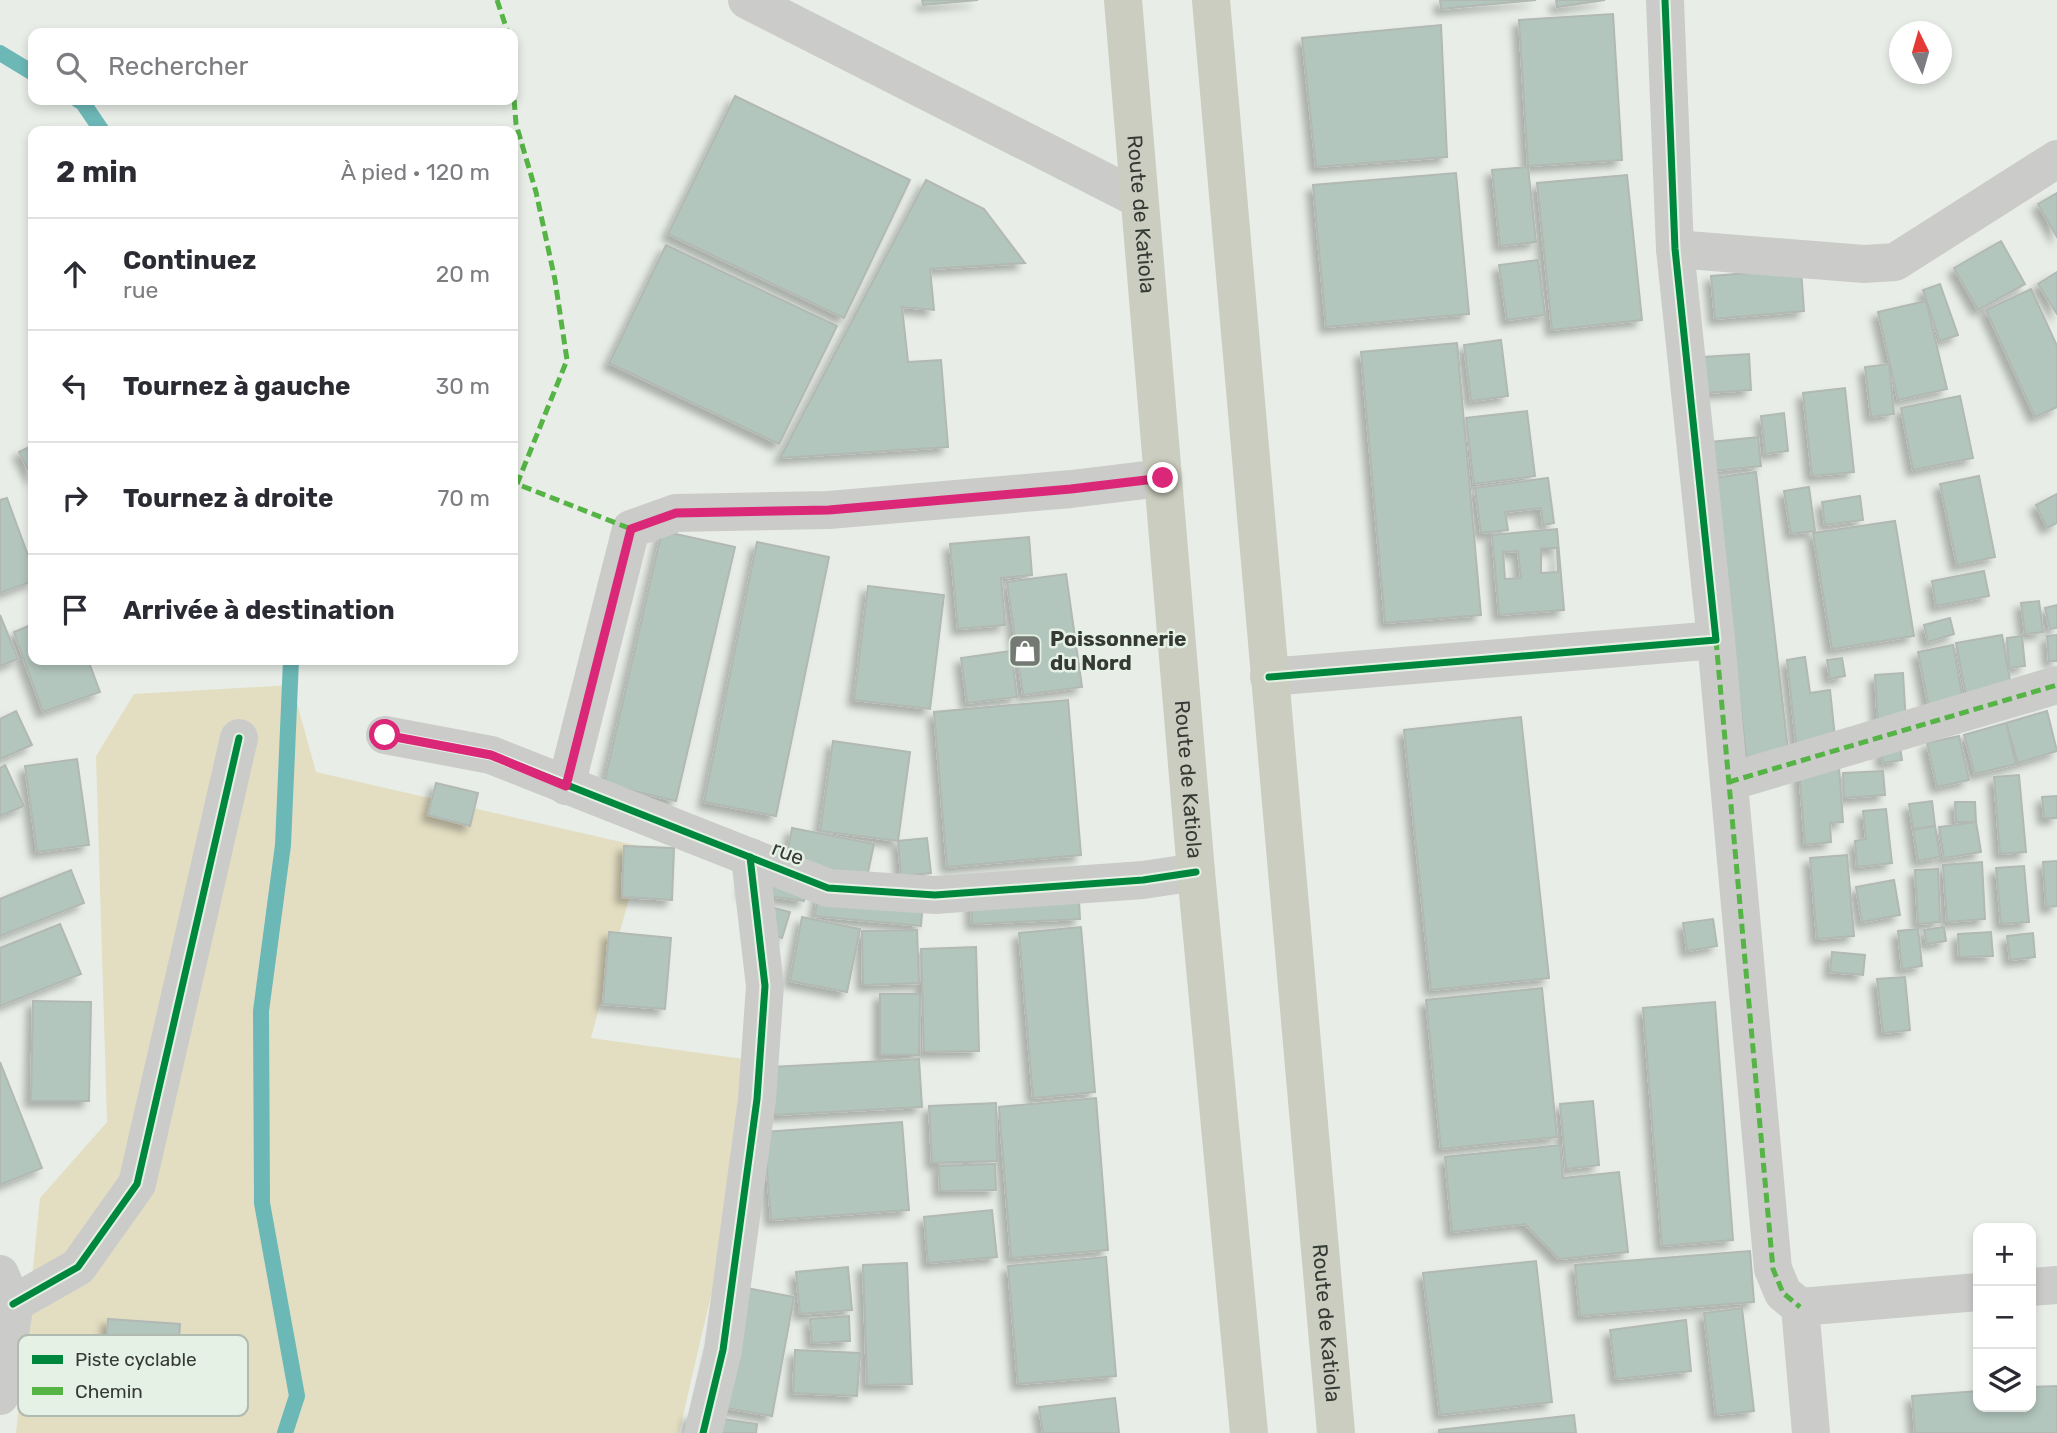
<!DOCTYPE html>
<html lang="fr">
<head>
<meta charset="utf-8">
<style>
  :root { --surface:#fff; --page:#f7f7f7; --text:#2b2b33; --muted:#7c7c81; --line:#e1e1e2 }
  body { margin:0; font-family:Rubik,sans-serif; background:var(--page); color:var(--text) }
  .controls { position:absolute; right:21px; bottom:21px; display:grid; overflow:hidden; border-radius:14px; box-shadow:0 4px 10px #0003 }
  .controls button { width:63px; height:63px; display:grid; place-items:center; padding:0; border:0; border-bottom:2px solid var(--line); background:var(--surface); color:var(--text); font:35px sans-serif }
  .compass { position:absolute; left:1889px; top:21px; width:63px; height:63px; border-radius:50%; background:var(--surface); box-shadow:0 4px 10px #0003; rotate:355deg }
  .stop { position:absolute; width:21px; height:21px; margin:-16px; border:5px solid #db2777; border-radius:50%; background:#fff }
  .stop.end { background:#db2777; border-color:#fff; box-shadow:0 2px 7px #0008 }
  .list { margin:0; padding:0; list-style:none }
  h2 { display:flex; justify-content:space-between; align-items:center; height:91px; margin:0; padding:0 28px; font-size:30px }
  h2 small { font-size:23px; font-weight:400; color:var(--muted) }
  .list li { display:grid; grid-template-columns:46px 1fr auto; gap:21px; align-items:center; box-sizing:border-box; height:112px; padding:0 28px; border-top:2px solid var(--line) }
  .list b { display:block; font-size:26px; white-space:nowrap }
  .list p { margin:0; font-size:23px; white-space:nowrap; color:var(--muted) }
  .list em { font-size:23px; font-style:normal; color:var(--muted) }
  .icon { flex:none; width:38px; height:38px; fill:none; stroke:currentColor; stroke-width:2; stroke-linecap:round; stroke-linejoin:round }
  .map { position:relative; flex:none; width:2057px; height:1433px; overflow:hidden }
  .search { position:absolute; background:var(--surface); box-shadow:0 4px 10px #0003; left:28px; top:28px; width:490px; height:77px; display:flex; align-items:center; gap:18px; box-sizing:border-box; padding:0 24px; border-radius:14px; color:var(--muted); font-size:26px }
  .panel { position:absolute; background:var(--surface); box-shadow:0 4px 10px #0003; left:28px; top:126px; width:490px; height:539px; border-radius:14px }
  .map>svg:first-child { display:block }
  .green { fill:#e3dec2 }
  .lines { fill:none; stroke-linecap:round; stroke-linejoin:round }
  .stream { stroke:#6cb8b7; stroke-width:16 }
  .building { fill:#b3c6be; stroke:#b2b8b4; stroke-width:2; fill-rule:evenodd; filter:url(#shadow) }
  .minor { stroke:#cbccca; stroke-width:38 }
  .highway { stroke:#cacdbf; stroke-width:38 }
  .quiet { stroke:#56b346; stroke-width:5; stroke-dasharray:10 5; stroke-linecap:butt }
  .cycleway-casing { stroke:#e5f1e4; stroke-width:11 }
  .cycleway { stroke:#00873e; stroke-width:7 }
  .route { stroke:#db2777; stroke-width:9 }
  .labels { text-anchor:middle; stroke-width:5; stroke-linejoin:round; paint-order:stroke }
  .street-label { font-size:21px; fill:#363a35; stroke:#e5f1e4 }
  .poi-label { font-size:21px; font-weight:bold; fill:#363a35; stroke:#e5f1e4; text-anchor:start }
  .key { fill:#e5f1e4; stroke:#b0bab0; stroke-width:2 }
  .key-label { font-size:19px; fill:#363a35 }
</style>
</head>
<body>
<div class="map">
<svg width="2057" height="1433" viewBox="0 0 2057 1433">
  <defs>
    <filter id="shadow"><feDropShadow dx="-6" dy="6" stdDeviation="3.5" flood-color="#0004"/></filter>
  </defs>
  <rect width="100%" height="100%" fill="#e8eee7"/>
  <!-- green -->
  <path class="green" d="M 292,685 L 316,772 L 643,847 L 591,1038 L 765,1062 L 679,1433 L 16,1433 L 40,1198 L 107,1122 L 96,756 L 134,694 Z"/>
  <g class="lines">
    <!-- stream -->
    <g class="stream">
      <path d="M 0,53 L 33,73"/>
      <path d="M 78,100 L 83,103 L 102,131"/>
      <path d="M 285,1433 L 297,1396 L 262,1203 L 261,1011 L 283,845 L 291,660"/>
    </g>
  </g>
  <!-- building -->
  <g class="building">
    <path d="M 922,0 L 978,0 L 923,5 Z"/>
    <path d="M 1440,0 L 1536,0 L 1441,9 Z"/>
    <path d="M 1556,0 L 1605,0 L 1557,7 Z"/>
    <path d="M 1613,14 L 1622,160 L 1528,166 L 1519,20 Z"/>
    <path d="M 1441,25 L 1447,157 L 1316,167 L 1302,38 Z"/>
    <path d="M 735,96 L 910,180 L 844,318 L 668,234 Z"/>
    <path d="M 1528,167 L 1536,242 L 1500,246 L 1492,170 Z"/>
    <path d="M 1456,173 L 1469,314 L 1326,327 L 1313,185 Z"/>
    <path d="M 1627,175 L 1642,320 L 1552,330 L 1537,183 Z"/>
    <path d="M 926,180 L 984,209 L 1025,263 L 930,269 L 934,310 L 902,307 L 908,362 L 941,360 L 948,447 L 780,458 Z"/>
    <path d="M 2057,193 L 2057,237 L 2038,204 Z"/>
    <path d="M 2001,241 L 2025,284 L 1978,310 L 1954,268 Z"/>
    <path d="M 666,245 L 837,326 L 779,444 L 609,363 Z"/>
    <path d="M 1538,260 L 1545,315 L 1507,320 L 1499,265 Z"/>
    <path d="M 1801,269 L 1804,311 L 1715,319 L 1711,276 Z"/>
    <path d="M 2057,272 L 2057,314 L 2038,284 Z"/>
    <path d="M 1940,284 L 1958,335 L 1940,341 L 1923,290 Z"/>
    <path d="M 2031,289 L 2057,346 L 2057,407 L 2035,417 L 1986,310 Z"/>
    <path d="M 1926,301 L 1947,389 L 1898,400 L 1878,312 Z"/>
    <path d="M 1501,340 L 1508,396 L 1471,401 L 1464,345 Z"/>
    <path d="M 1457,343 L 1481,615 L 1385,623 L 1361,352 Z"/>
    <path d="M 1749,354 L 1751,390 L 1705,393 L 1703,357 Z"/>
    <path d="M 1889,364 L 1894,414 L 1871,417 L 1865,367 Z"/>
    <path d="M 1845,388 L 1854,472 L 1812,476 L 1803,393 Z"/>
    <path d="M 1960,396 L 1973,458 L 1913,470 L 1901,408 Z"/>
    <path d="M 1527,411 L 1535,476 L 1474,484 L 1466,418 Z"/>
    <path d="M 1784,413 L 1788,451 L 1765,454 L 1761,416 Z"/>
    <path d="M 1758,437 L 1761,466 L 1714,471 L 1711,442 Z"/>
    <path d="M 33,445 L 33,479 L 19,452 Z"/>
    <path d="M 1756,472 L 1789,759 L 1747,763 L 1714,478 Z"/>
    <path d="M 1979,476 L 1995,557 L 1957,565 L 1940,484 Z"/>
    <path d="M 1548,478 L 1554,523 L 1543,525 L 1541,508 L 1505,512 L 1508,530 L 1481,533 L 1475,488 Z"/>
    <path d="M 1809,487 L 1815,531 L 1791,534 L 1784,491 Z"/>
    <path d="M 2057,494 L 2057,523 L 2047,528 L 2036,505 Z"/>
    <path d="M 1860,496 L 1863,520 L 1825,525 L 1822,502 Z"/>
    <path d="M 7,498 L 33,569 L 33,581 L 0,593 L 0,500 Z"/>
    <path d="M 1895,521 L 1914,636 L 1832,649 L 1813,533 Z"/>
    <path d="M 1557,529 L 1564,610 L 1499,615 L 1492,535 ZM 1541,548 L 1557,548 L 1558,572 L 1541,573 ZM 1518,551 L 1521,578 L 1505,579 L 1503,552 Z"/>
    <path d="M 662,531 L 735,547 L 676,801 L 604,784 Z"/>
    <path d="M 1029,537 L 1032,575 L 1001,578 L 1005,625 L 958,629 L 950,544 Z"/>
    <path d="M 757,542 L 829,557 L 776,816 L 704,802 Z"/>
    <path d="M 1984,571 L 1989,596 L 1936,606 L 1932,581 Z"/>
    <path d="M 1066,574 L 1082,687 L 1023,695 L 1007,582 Z"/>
    <path d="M 868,586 L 944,595 L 930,709 L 854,700 Z"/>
    <path d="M 2039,601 L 2043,632 L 2025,634 L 2021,603 Z"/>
    <path d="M 2057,605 L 2057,628 L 2050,629 L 2045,608 Z"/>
    <path d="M 0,615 L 18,659 L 0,666 Z"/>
    <path d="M 1950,618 L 1954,634 L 1928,642 L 1924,625 Z"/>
    <path d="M 33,624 L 33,660 L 88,660 L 100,692 L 43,712 L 14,632 Z"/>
    <path d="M 2002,635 L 2012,692 L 1967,700 L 1956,643 Z"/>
    <path d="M 2057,635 L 2057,661 L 2049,661 L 2047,636 Z"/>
    <path d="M 2022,636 L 2025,666 L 2009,668 L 2007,638 Z"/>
    <path d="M 1953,645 L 1963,701 L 1929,708 L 1918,652 Z"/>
    <path d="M 1011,651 L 1017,697 L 967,703 L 961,658 Z"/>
    <path d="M 1805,657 L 1810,693 L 1830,690 L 1836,747 L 1797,752 L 1787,660 Z"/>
    <path d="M 1842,658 L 1845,676 L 1830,679 L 1827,660 Z"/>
    <path d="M 1903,673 L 1906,723 L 1878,725 L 1875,675 Z"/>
    <path d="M 1068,700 L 1081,855 L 947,867 L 934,712 Z"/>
    <path d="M 16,711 L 32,745 L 0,759 L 0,719 Z"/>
    <path d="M 2047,711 L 2057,751 L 2018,763 L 2006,723 Z"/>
    <path d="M 1521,717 L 1549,978 L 1431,990 L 1404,730 Z"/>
    <path d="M 2006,723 L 2016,764 L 1975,774 L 1964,735 Z"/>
    <path d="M 1959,736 L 1969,780 L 1937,787 L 1927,743 Z"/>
    <path d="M 833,741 L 910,752 L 898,841 L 820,831 Z"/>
    <path d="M 1900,747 L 1902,760 L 1883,763 L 1881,750 Z"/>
    <path d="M 77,759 L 89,845 L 37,852 L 25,766 Z"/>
    <path d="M 5,765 L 24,806 L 0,816 L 0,768 Z"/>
    <path d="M 1839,767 L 1843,822 L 1830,823 L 1831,842 L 1805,845 L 1799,770 Z"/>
    <path d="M 1883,771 L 1885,795 L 1844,798 L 1843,773 Z"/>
    <path d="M 2019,775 L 2026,852 L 2000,854 L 1994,777 Z"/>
    <path d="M 436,783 L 478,793 L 470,826 L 428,815 Z"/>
    <path d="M 2057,796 L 2057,818 L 2044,818 L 2042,797 Z"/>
    <path d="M 1932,801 L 1935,826 L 1913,829 L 1909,804 Z"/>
    <path d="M 1955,802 L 1975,802 L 1976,822 L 1956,822 Z"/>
    <path d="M 1886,809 L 1892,863 L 1857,867 L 1855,841 L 1866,839 L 1863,811 Z"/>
    <path d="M 1976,822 L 1981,852 L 1944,858 L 1939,827 Z"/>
    <path d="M 1935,826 L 1940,857 L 1918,861 L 1913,830 Z"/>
    <path d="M 792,828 L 874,844 L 867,877 L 786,861 Z"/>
    <path d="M 927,838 L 931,873 L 901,876 L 898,841 Z"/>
    <path d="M 624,846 L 674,848 L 672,900 L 622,897 Z"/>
    <path d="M 1847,855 L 1854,936 L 1817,939 L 1810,858 Z"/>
    <path d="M 2057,861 L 2057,906 L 2046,907 L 2043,862 Z"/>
    <path d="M 1982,862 L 1985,919 L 1947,922 L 1943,865 Z"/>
    <path d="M 2024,866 L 2029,922 L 2001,924 L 1996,868 Z"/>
    <path d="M 1938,869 L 1940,922 L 1918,924 L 1915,870 Z"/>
    <path d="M 71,870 L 84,903 L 0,936 L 0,899 Z"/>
    <path d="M 746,877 L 807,884 L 804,901 L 744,893 Z"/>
    <path d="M 1894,880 L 1900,915 L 1862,922 L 1856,887 Z"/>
    <path d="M 1078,883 L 1080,919 L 972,924 L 971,888 Z"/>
    <path d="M 819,891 L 923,901 L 921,926 L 815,916 Z"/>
    <path d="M 758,904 L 790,912 L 782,938 L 752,930 Z"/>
    <path d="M 802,917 L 860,929 L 847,992 L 790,981 Z"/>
    <path d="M 1713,919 L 1717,946 L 1687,951 L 1683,923 Z"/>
    <path d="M 60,924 L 81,974 L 0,1006 L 0,948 Z"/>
    <path d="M 1081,927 L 1095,1092 L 1033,1098 L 1019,933 Z"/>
    <path d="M 1944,927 L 1946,941 L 1927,944 L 1924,930 Z"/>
    <path d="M 1918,929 L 1922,966 L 1902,969 L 1898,931 Z"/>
    <path d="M 917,930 L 919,983 L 863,985 L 862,931 Z"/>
    <path d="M 609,932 L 671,938 L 665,1009 L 603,1004 Z"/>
    <path d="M 1991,932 L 1993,956 L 1959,957 L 1958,934 Z"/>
    <path d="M 2033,933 L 2035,957 L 2010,960 L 2007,936 Z"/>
    <path d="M 976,947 L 979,1051 L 924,1052 L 921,949 Z"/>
    <path d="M 1832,952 L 1865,955 L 1863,975 L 1830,972 Z"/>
    <path d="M 1905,977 L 1910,1030 L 1883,1033 L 1877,979 Z"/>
    <path d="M 1542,988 L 1557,1137 L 1441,1149 L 1426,1000 Z"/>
    <path d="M 880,994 L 920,994 L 919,1055 L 880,1055 Z"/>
    <path d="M 33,1001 L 91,1002 L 89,1101 L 31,1101 Z"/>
    <path d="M 1715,1002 L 1733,1240 L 1662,1246 L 1643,1008 Z"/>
    <path d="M 919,1059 L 922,1107 L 774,1115 L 772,1067 Z"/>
    <path d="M 0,1062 L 42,1168 L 0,1185 Z"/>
    <path d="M 1096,1098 L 1108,1250 L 1011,1258 L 999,1107 Z"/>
    <path d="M 1593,1101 L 1599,1165 L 1566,1169 L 1560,1104 Z"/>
    <path d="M 996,1103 L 997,1161 L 932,1163 L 929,1106 Z"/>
    <path d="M 902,1122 L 909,1210 L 771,1220 L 764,1132 Z"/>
    <path d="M 1560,1145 L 1563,1178 L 1619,1172 L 1628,1252 L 1559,1259 L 1525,1224 L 1452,1232 L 1445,1157 Z"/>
    <path d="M 995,1164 L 996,1190 L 940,1191 L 939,1166 Z"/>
    <path d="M 992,1210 L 997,1257 L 928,1263 L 924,1217 Z"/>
    <path d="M 1750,1251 L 1754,1302 L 1580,1316 L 1575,1265 Z"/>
    <path d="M 1106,1257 L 1116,1376 L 1018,1384 L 1008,1266 Z"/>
    <path d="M 1536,1261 L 1552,1402 L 1440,1415 L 1423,1273 Z"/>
    <path d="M 907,1263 L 912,1384 L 867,1385 L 863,1265 Z"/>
    <path d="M 848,1267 L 852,1310 L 800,1314 L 796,1272 Z"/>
    <path d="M 726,1284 L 794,1297 L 772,1416 L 703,1404 Z"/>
    <path d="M 1742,1308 L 1754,1411 L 1716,1415 L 1704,1313 Z"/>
    <path d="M 849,1316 L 850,1341 L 812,1343 L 810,1319 Z"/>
    <path d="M 108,1319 L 180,1324 L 175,1397 L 103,1393 Z"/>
    <path d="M 1686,1320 L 1691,1371 L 1616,1379 L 1610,1330 Z"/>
    <path d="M 795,1350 L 860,1353 L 857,1396 L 793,1393 Z"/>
    <path d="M 2057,1386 L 2057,1433 L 1915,1433 L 1912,1396 L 1978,1391 L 1978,1407 L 2031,1407 L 2031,1387 Z"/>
    <path d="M 1115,1398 L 1119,1433 L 1043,1433 L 1039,1407 Z"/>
    <path d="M 690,1414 L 757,1424 L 756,1433 L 687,1433 Z"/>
    <path d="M 1574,1415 L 1576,1433 L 1439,1433 L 1439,1430 Z"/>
  </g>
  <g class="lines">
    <!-- minor -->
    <g class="minor">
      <path d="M 747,0 L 1139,199"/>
      <path d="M 1675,249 L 1864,264 L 1895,262 L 2057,159"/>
      <path d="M 1716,640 L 1773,1269 L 1783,1293 L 1800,1307"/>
      <path d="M 1269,677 L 1716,640 L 1675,249 L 1665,0"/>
      <path d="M 385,735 L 491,755 L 828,888 L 935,895 L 1143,880 L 1196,872"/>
      <path d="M 1729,782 L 2057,685"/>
      <path d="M 566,786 L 631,529 L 676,513 L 829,510 L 1071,489 L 1162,478"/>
      <path d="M 0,1274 L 13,1304 L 13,1315 L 0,1396"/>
      <path d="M 2031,1287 L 2057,1285"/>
      <path d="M 13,1304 L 78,1267 L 137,1184 L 239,738"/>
      <path d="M 703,1433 L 723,1350 L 757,1099 L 765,986 L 750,857"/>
      <path d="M 1811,1433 L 1800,1307 L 1978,1292"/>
    </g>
    <!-- highway -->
    <g class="highway">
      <path id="s1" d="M 1123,0 L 1196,872 L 1249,1433"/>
      <path id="s2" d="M 1211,0 L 1336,1433"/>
    </g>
    <!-- quiet -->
    <g class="quiet">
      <path d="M 497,0 L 508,33"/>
      <path d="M 513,85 L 516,124 L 536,192 L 555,280 L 567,360 L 517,484 L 631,529"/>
      <path d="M 1716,640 L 1773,1269 L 1783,1293 L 1800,1307"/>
      <path d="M 1729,782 L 2057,685"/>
    </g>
    <defs>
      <g id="cycleway">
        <path d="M 1269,677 L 1716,640 L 1675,249 L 1665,0"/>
        <path d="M 385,735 L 491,755 L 828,888 L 935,895 L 1143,880 L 1196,872"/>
        <path d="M 13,1304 L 78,1267 L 137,1184 L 239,738"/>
        <path d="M 703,1433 L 723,1350 L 757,1099 L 765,986 L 750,857"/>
      </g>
    </defs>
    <!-- cycleway casing -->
    <use href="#cycleway" class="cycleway-casing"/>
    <!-- cycleway -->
    <use href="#cycleway" class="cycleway"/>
  </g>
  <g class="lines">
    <!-- route -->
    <path class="route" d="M 385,735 L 491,755 L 566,786 L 631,529 L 676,513 L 829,510 L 1071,489 L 1163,478"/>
  </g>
  <!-- icons -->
  <defs>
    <symbol id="shop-square" viewBox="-11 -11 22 22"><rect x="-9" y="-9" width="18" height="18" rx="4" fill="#747973" stroke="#e5f1e4"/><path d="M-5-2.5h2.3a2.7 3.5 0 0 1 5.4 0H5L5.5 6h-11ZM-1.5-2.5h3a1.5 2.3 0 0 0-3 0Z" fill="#fff"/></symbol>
  </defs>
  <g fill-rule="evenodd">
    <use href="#shop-square" x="1006" y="632" width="38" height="38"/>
  </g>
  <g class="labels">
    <!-- street labels -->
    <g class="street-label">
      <text dy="7" stroke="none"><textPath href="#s1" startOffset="215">Route de Katiola</textPath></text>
      <text dy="7" stroke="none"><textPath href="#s1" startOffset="782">Route de Katiola</textPath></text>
      <text transform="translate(788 853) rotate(22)" y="7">rue</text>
      <text dy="7" stroke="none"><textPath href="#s2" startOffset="1328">Route de Katiola</textPath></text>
    </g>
    <!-- poi labels -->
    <g class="poi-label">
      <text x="1050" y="646">Poissonnerie<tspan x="1050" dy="24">du Nord</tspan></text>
    </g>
  </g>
  <!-- legend -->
  <rect x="18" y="1335" width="230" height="81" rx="10" class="key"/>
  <rect x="32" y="1355" width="31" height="9" fill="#00873e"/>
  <rect x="32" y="1387" width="31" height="8" fill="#56b346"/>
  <g class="key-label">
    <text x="75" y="1366">Piste cyclable</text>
    <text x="75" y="1398">Chemin</text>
  </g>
</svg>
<div class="controls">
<button>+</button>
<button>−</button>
<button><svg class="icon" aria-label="layers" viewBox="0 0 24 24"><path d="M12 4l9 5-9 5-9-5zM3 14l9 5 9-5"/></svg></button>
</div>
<svg class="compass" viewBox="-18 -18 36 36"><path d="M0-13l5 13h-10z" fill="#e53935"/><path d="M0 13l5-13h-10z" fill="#7c7c81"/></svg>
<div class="stop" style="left:385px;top:735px"></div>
<div class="stop end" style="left:1163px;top:478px"></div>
<div class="search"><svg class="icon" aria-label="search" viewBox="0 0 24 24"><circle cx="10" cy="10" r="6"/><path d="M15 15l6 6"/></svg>Rechercher</div>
<section class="panel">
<h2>2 min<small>À pied · 120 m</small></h2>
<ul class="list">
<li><svg class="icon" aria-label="ahead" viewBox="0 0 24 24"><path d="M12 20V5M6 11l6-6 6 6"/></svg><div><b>Continuez</b><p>rue</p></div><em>20 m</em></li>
<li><svg class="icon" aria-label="left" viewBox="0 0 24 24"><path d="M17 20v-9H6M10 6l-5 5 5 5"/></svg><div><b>Tournez à gauche</b></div><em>30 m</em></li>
<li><svg class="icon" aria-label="right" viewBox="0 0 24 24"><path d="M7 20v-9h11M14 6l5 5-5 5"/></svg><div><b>Tournez à droite</b></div><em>70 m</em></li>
<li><svg class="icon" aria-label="arrive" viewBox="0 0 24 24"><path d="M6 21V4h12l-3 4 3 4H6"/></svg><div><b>Arrivée à destination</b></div></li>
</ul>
</section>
</div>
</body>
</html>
